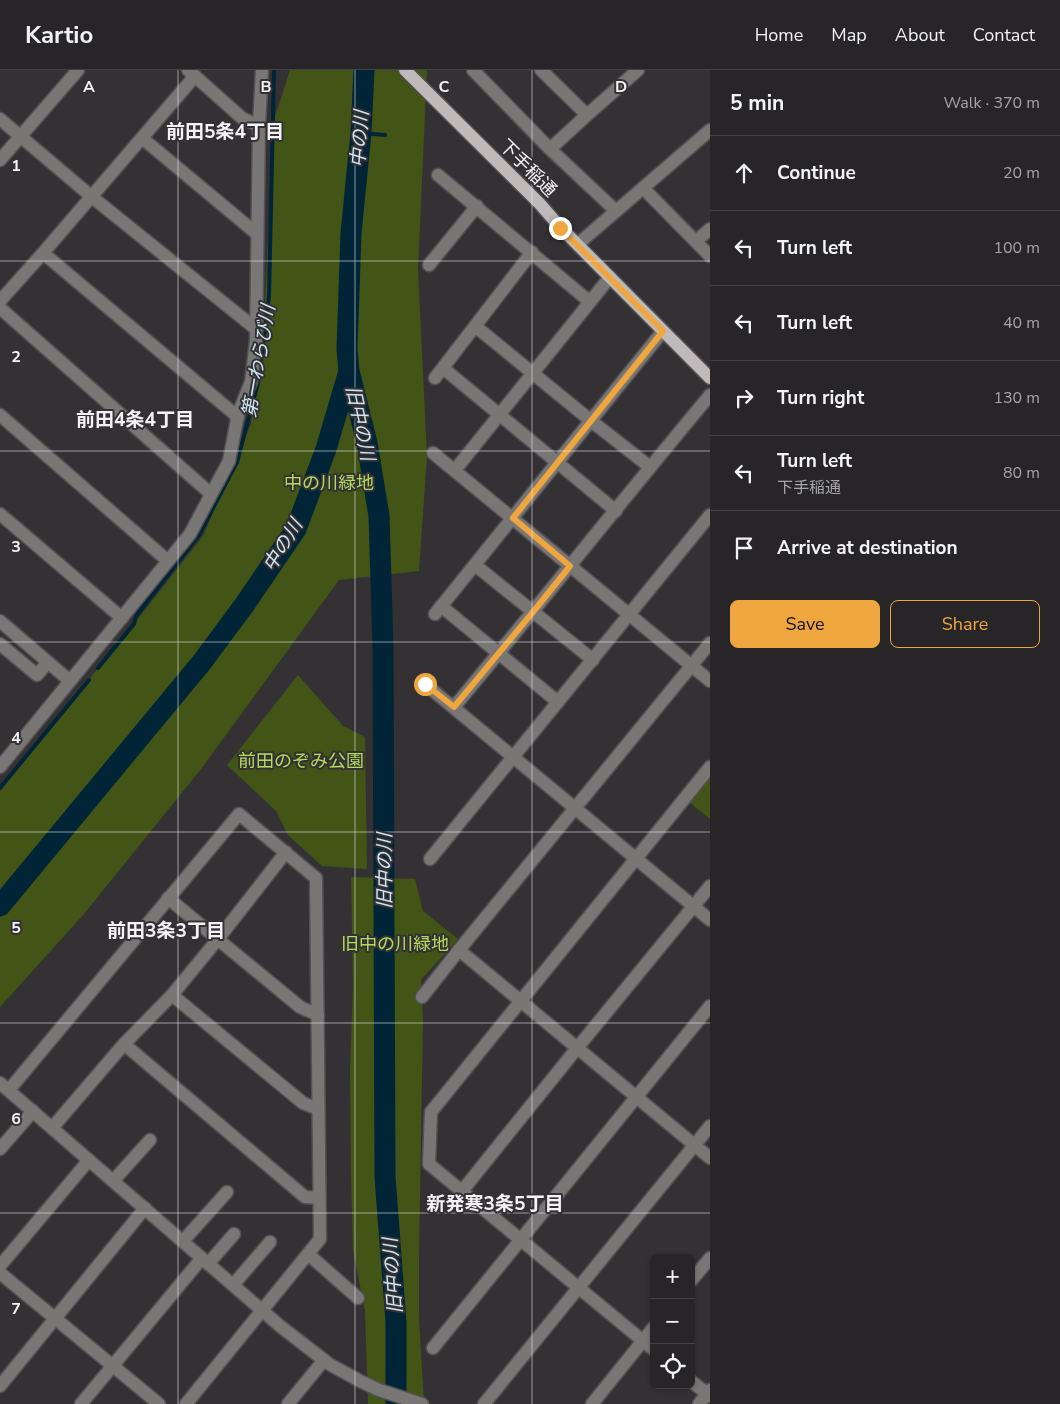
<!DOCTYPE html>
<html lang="en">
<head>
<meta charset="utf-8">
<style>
  :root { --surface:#272527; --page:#333133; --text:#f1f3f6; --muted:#a4a5a7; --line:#434244; --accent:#f0a63f }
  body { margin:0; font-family:"Nunito Sans","Noto Sans JP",sans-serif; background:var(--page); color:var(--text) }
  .controls { position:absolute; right:15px; bottom:15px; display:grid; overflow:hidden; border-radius:8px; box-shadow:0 1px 4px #0004 }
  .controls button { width:45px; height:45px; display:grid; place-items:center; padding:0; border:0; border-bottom:1px solid var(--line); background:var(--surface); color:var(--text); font:25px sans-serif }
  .stop { position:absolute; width:15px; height:15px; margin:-11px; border:4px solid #f0a63f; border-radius:50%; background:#fff }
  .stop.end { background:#f0a63f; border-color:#fff; box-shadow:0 1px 5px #0008 }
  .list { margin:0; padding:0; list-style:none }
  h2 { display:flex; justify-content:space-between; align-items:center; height:65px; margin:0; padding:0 20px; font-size:21px }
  h2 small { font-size:16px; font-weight:400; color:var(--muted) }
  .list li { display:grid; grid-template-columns:32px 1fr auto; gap:15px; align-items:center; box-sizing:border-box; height:75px; padding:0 20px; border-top:1px solid var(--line) }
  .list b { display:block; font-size:19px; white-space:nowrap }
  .list p { margin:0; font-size:16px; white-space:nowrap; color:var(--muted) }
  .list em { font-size:16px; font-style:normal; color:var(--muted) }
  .actions { display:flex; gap:10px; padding:15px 20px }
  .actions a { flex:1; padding:11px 0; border:1px solid var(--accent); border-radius:8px; text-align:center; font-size:18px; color:var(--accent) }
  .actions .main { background:var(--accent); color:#111 }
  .icon { flex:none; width:28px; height:28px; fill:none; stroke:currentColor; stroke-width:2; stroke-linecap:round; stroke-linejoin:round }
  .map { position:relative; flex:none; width:710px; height:1334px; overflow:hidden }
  header { display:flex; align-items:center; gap:30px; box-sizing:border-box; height:70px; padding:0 25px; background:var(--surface); border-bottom:1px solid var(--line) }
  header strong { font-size:24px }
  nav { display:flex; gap:28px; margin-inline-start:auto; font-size:18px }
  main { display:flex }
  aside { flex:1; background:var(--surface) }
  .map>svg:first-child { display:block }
  .green { fill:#425416 }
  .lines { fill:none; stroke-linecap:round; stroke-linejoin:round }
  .stream { stroke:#012436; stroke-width:4 }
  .river { stroke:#012436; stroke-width:21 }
  .minor-casing { stroke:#535053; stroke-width:15 }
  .major-casing { stroke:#535053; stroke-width:15 }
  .minor { stroke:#797676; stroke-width:12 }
  .major { stroke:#bfb9ba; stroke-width:12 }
  .route { stroke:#f0a63f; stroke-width:6 }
  .grid { fill:none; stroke:#f5f2f5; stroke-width:1; stroke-opacity:0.55 }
  .labels { text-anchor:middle; stroke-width:4; stroke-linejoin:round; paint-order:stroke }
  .street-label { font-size:18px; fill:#f5f2f5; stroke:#343134 }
  .park-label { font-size:18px; fill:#b3db5d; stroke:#343134 }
  .neighbourhood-label { font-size:19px; font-weight:bold; fill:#f5f2f5; stroke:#343134 }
  .water-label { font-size:19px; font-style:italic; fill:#d0e7f6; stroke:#343134 }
  .grid-label { font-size:16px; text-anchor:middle; font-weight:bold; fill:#f5f2f5; stroke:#343134; stroke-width:4; stroke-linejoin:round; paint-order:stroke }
</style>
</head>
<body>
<header>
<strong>Kartio</strong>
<nav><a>Home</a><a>Map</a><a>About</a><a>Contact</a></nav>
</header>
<main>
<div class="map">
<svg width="710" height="1334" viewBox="0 0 710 1334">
  <rect width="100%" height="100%" fill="#343134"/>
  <!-- green -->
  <g class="green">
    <path d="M 290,0 L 427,0 L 418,200 L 427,386 L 419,501 L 339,510 L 201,699 L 84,844 L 0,937 L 0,719 L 134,554 L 203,466 L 251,354 L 264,260 L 273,53 Z"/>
    <path d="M 298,605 L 343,656 L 365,667 L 367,799 L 322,796 L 288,765 L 276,741 L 227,695 Z"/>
    <path d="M 710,705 L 710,749 L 689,732 Z"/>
    <path d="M 351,807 L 415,809 L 423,841 L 458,869 L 421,910 L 423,950 L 419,1185 L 419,1247 L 424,1334 L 368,1334 L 365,1241 L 353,1180 L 351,1107 L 350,999 L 353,917 Z"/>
  </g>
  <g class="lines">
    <!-- stream -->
    <g class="stream">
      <path d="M 361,63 L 385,65"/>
      <path d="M 98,598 L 134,554 L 136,546 L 199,465 L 237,392 L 258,313 L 269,226 L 274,0"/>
      <path d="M 0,718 L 89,610"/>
    </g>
    <!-- river -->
    <g class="river">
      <path d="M 349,301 L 367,373 L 379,446 L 383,577 L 385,1107 L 396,1252 L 396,1334"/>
      <path d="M 0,836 L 202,592 L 245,534 L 296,459 L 326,379 L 349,301 L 347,279 L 351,163 L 361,63 L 364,0"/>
    </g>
    <defs>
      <g id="minor">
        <path d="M 188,0 L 242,48 L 259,56"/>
        <path d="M 473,0 L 550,79 L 616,141"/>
        <path d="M 541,0 L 587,45"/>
        <path d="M 0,49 L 92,127 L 256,259"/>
        <path d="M 142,68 L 257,164"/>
        <path d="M 550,79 L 587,45 L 638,0"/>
        <path d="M 0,90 L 78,0"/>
        <path d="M 438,105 L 590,232 L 610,207"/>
        <path d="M 643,118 L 710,186"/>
        <path d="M 696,171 L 710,159"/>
        <path d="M 578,174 L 710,60"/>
        <path d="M 43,183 L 238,347"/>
        <path d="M 429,195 L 477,136"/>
        <path d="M 0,231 L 43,183 L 195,6"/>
        <path d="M 0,238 L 211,424"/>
        <path d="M 475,256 L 590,350 L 650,397"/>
        <path d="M 443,298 L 616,441"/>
        <path d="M 435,308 L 532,182"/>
        <path d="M 0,345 L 168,491"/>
        <path d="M 433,383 L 710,611"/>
        <path d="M 455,400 L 590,232"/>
        <path d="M 0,444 L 122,548"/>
        <path d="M 475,495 L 593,590"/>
        <path d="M 441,536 L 558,632"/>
        <path d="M 435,544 L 663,261"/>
        <path d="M 0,551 L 70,611"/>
        <path d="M 0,574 L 37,605 L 48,592"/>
        <path d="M 425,614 L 710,850"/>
        <path d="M 454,637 C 540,534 624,428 710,325"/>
        <path d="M 0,697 L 190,464 L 229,391 L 238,344 L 251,312 L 256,271 L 259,56 L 262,0"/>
        <path d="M 430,789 L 710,445"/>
        <path d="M 168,828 L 300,937 L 318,945"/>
        <path d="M 459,880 L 710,1088"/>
        <path d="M 172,925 L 303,1033 L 318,1039"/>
        <path d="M 422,927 L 459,880 L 710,573"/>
        <path d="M 124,974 L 305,1127 L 319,1128"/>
        <path d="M 0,1013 L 280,1256 L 329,1294 L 360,1311 L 379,1320 L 422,1334"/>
        <path d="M 9,1020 L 239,744 L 316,808 L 320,1169 L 186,1334"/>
        <path d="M 52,1058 L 124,974 L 172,925 L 218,869 L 286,782"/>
        <path d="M 0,1079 L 33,1041"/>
        <path d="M 113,1111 L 150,1070"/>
        <path d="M 462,1121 L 578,977 L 710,816"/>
        <path d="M 183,1171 L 227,1122"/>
        <path d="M 308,1184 L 358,1228"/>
        <path d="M 208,1194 L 234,1164"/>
        <path d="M 0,1196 L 89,1090"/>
        <path d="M 0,1203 L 159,1334"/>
        <path d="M 691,1211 L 710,1188"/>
        <path d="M 233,1215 L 270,1172"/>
        <path d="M 433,1278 L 710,936"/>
        <path d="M 654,1280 L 429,1094 L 431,1042 L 710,697"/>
        <path d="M 691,1311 L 710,1326"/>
        <path d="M 0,1316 L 145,1138"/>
        <path d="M 81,1334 L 202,1188"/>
        <path d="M 288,1334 L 324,1290"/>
        <path d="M 484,1334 L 710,1056"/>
        <path d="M 592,1334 L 654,1257"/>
        <path d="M 699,1334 L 710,1320"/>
      </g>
      <path id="major" d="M 405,0 L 539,133 L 560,157 L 710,308"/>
    </defs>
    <!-- minor casing -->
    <use href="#minor" class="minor-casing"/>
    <!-- major casing -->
    <use href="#major" class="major-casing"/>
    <!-- minor -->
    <use href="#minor" class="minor"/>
    <!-- major -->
    <use href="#major" class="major"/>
  </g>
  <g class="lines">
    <!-- route -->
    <path class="route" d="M 425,614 L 454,637 L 533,542 L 570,496 L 513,448 L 663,261 L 560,158"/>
  </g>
  <!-- grid -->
  <path class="grid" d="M 178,0 L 178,1334M 355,0 L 355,1334M 532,0 L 532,1334M 0,191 L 710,191M 0,381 L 710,381M 0,572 L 710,572M 0,762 L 710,762M 0,953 L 710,953M 0,1143 L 710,1143"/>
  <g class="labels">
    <!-- street labels -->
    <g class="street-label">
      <text transform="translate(528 98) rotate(45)" y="6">下手稲通</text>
    </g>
    <!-- park labels -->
    <g class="park-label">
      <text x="329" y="419">中の川緑地</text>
      <text x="301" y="697">前田のぞみ公園</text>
      <text x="395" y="880">旧中の川緑地</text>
    </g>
    <!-- neighbourhood labels -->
    <g class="neighbourhood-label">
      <text x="225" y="68">前田5条4丁目</text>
      <text x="135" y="356">前田4条4丁目</text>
      <text x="166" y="867">前田3条3丁目</text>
      <text x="495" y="1140">新発寒3条5丁目</text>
    </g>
    <!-- water labels -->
    <g class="water-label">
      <text transform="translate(359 69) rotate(-86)" y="7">中の川</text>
      <text transform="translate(258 291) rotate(-80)" y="7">第一わらび川</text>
      <text transform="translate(361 353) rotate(78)" y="7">旧中の川</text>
      <text transform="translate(282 475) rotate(-59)" y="7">中の川</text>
      <text transform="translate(384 801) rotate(-90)" y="7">旧中の川</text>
      <text transform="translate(392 1206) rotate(-94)" y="7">旧中の川</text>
    </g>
  </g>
  <g class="grid-label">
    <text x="89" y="22">A</text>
    <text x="266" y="22">B</text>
    <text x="444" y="22">C</text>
    <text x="621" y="22">D</text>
    <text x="16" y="101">1</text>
    <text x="16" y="292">2</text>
    <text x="16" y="482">3</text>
    <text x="16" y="673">4</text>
    <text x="16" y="863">5</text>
    <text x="16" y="1054">6</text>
    <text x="16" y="1244">7</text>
  </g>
</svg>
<div class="controls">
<button>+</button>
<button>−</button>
<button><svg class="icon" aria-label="locate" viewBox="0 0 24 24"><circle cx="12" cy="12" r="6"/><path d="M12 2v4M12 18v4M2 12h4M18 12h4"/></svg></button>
</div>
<div class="stop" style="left:425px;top:614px"></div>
<div class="stop end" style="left:560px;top:158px"></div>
</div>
<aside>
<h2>5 min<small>Walk · 370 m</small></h2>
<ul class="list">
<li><svg class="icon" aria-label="ahead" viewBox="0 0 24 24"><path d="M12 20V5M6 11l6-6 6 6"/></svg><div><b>Continue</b></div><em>20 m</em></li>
<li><svg class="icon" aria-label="left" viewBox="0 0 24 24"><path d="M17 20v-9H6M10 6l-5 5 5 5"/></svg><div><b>Turn left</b></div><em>100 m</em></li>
<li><svg class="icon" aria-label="left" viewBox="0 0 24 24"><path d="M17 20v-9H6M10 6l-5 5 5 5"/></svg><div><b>Turn left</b></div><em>40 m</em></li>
<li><svg class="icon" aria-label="right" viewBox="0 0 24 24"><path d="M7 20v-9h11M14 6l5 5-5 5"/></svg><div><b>Turn right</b></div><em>130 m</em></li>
<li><svg class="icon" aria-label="left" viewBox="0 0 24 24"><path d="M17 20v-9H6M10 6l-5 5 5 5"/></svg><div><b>Turn left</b><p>下手稲通</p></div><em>80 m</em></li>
<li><svg class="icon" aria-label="arrive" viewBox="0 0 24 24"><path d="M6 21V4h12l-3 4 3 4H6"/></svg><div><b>Arrive at destination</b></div></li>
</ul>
<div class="actions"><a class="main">Save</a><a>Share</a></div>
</aside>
</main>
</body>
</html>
